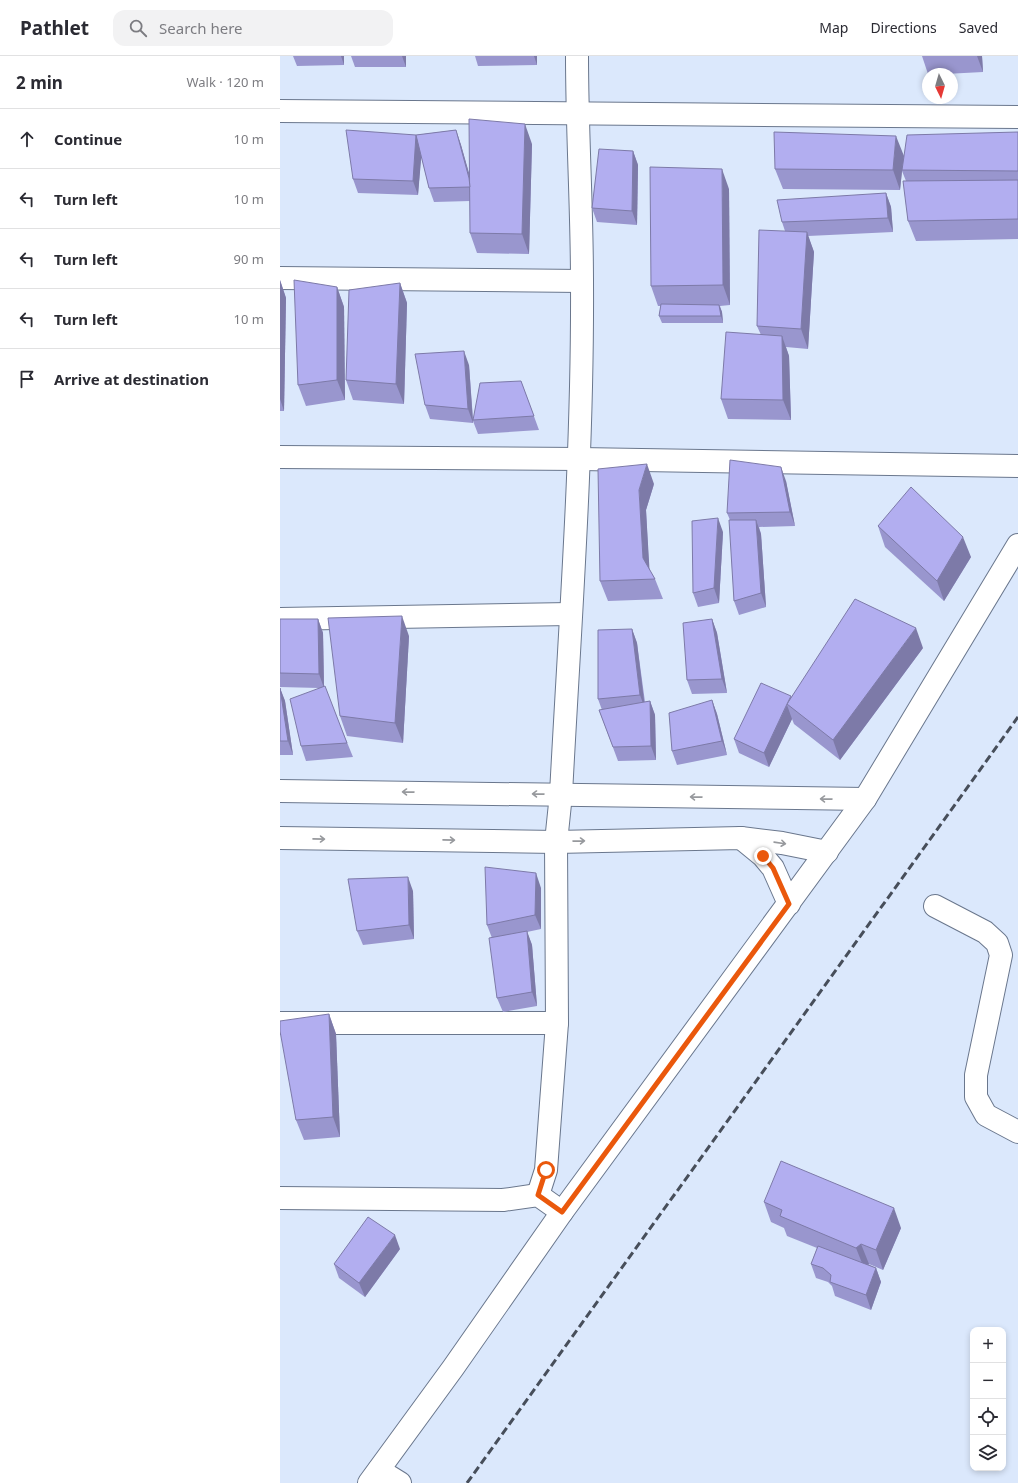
<!DOCTYPE html>
<html lang="en">
<head>
<meta charset="utf-8">
<style>
  :root { --surface:#fff; --page:#f2f2f3; --text:#2b2b33; --muted:#7c7c81; --line:#e1e1e2 }
  body { margin:0; font-family:"Noto Sans",sans-serif; background:var(--page); color:var(--text) }
  .controls { position:absolute; right:12px; bottom:12px; display:grid; overflow:hidden; border-radius:8px; box-shadow:0 2px 6px #0003 }
  .controls button { width:36px; height:36px; display:grid; place-items:center; padding:0; border:0; border-bottom:1px solid var(--line); background:var(--surface); color:var(--text); font:20px sans-serif }
  .compass { position:absolute; left:642px; top:12px; width:36px; height:36px; border-radius:50%; background:var(--surface); box-shadow:0 2px 6px #0003; rotate:175deg }
  .stop { position:absolute; width:12px; height:12px; margin:-9px; border:3px solid #ea580c; border-radius:50%; background:#fff }
  .stop.end { background:#ea580c; border-color:#fff; box-shadow:0 1px 4px #0008 }
  .list { margin:0; padding:0; list-style:none }
  h2 { display:flex; justify-content:space-between; align-items:center; height:52px; margin:0; padding:0 16px; font-size:17px }
  h2 small { font-size:13px; font-weight:400; color:var(--muted) }
  .list li { display:grid; grid-template-columns:26px 1fr auto; gap:12px; align-items:center; box-sizing:border-box; height:60px; padding:0 16px; border-top:1px solid var(--line) }
  .list b { display:block; font-size:15px; white-space:nowrap }
  .list em { font-size:13px; font-style:normal; color:var(--muted) }
  .icon { flex:none; width:22px; height:22px; fill:none; stroke:currentColor; stroke-width:2; stroke-linecap:round; stroke-linejoin:round }
  .map { position:relative; flex:none; width:738px; height:1427px; overflow:hidden }
  header { display:flex; align-items:center; gap:24px; box-sizing:border-box; height:56px; padding:0 20px; background:var(--surface); border-bottom:1px solid var(--line) }
  header strong { font-size:19px }
  nav { display:flex; gap:22px; margin-inline-start:auto; font-size:14px }
  .search { width:280px; height:36px; background:var(--page); display:flex; align-items:center; gap:10px; box-sizing:border-box; padding:0 14px; border-radius:12px; color:var(--muted); font-size:15px }
  main { display:flex }
  aside { flex:1; background:var(--surface) }
  .map>svg:first-child { display:block }
  .lines { fill:none; stroke-linecap:round; stroke-linejoin:round }
  .street-casing { stroke:#6a778d; stroke-width:24 }
  .secondary-casing { stroke:#6a778d; stroke-width:24 }
  .street { stroke:#fff; stroke-width:22 }
  .secondary { stroke:#fff; stroke-width:22 }
  .rail { stroke:#474e5a; stroke-width:3; stroke-dasharray:8 4; stroke-linecap:butt }
  .wall { fill:#9996ce }
  .shaded-wall { fill:#7d7aa8 }
  .building { fill:#b2aef0; stroke:#7d7aa8 }
  .oneway { stroke:#97999d }
  .route { stroke:#ea580c; stroke-width:5 }
</style>
</head>
<body>
<header>
<strong>Pathlet</strong>
<div class="search"><svg class="icon" aria-label="search" viewBox="0 0 24 24"><circle cx="10" cy="10" r="6"/><path d="M15 15l6 6"/></svg>Search here</div>
<nav><a>Map</a><a>Directions</a><a>Saved</a></nav>
</header>
<main>
<aside>
<h2>2 min<small>Walk · 120 m</small></h2>
<ul class="list">
<li><svg class="icon" aria-label="ahead" viewBox="0 0 24 24"><path d="M12 20V5M6 11l6-6 6 6"/></svg><div><b>Continue</b></div><em>10 m</em></li>
<li><svg class="icon" aria-label="left" viewBox="0 0 24 24"><path d="M17 20v-9H6M10 6l-5 5 5 5"/></svg><div><b>Turn left</b></div><em>10 m</em></li>
<li><svg class="icon" aria-label="left" viewBox="0 0 24 24"><path d="M17 20v-9H6M10 6l-5 5 5 5"/></svg><div><b>Turn left</b></div><em>90 m</em></li>
<li><svg class="icon" aria-label="left" viewBox="0 0 24 24"><path d="M17 20v-9H6M10 6l-5 5 5 5"/></svg><div><b>Turn left</b></div><em>10 m</em></li>
<li><svg class="icon" aria-label="arrive" viewBox="0 0 24 24"><path d="M6 21V4h12l-3 4 3 4H6"/></svg><div><b>Arrive at destination</b></div></li>
</ul>
</aside>
<div class="map">
<svg width="738" height="1427" viewBox="0 0 738 1427">
  <rect width="100%" height="100%" fill="#dbe8fc"/>
  <g class="lines">
    <defs>
      <g id="street">
        <path d="M 0,55 L 738,61"/>
        <path d="M 0,222 L 302,225"/>
        <path d="M 0,401 L 300,403 L 738,410"/>
        <path d="M 0,563 L 290,558"/>
        <path d="M 0,735 L 585,743"/>
        <path d="M 0,782 L 276,786 L 461,782 L 502,787 L 547,796"/>
        <path d="M 655,850 L 705,876 L 717,887 L 721,899 L 696,1019 L 696,1041 L 706,1059 L 738,1076"/>
        <path d="M 0,967 L 277,967"/>
        <path d="M 258,1139 L 266,1114 L 277,967 L 276,786 L 281,738 C 290,568 303,397 302,226 C 302,151 297,76 297,0"/>
        <path d="M 0,1142 L 223,1144 L 258,1139 L 282,1156"/>
      </g>
      <g id="secondary">
        <path d="M 461,782 L 483,800 L 493,812 L 509,848"/>
        <path d="M 99,1414 L 120,1427"/>
        <path d="M 89,1427 L 173,1312 L 282,1156 L 585,743 L 738,489"/>
      </g>
    </defs>
    <!-- street casing -->
    <use href="#street" class="street-casing"/>
    <!-- secondary casing -->
    <use href="#secondary" class="secondary-casing"/>
    <!-- street -->
    <use href="#street" class="street"/>
    <!-- secondary -->
    <use href="#secondary" class="secondary"/>
    <!-- rail -->
    <path class="rail" d="M 187,1427 L 738,661"/>
  </g>
  <!-- wall -->
  <g class="wall">
    <path d="M 13,0 L 64,0 L 64,9 L 17,10 Z"/>
    <path d="M 71,0 L 126,0 L 126,11 L 75,11 Z"/>
    <path d="M 195,0 L 257,0 L 257,9 L 198,10 Z"/>
    <path d="M 642,0 L 702,0 L 703,16 L 665,18 L 648,18 Z"/>
    <path d="M 176,74 L 181,89 L 189,118 L 252,88 L 249,198 L 197,197 L 190,177 L 190,145 L 154,146 L 149,132 L 141,99 L 138,139 L 78,137 L 73,123 L 136,79 Z"/>
    <path d="M 738,76 L 738,183 L 636,185 L 628,165 L 626,125 L 622,115 L 620,134 L 503,133 L 495,113 L 624,100 Z"/>
    <path d="M 353,95 L 358,109 L 357,169 L 317,166 L 312,152 Z"/>
    <path d="M 449,133 L 450,249 L 440,250 L 442,256 L 443,267 L 382,267 L 379,260 L 381,250 L 378,250 L 371,230 Z"/>
    <path d="M 606,137 L 611,151 L 613,176 L 528,180 L 534,196 L 528,293 L 506,291 L 509,300 L 511,364 L 448,363 L 441,343 L 481,279 L 477,270 L 505,175 L 502,166 Z"/>
    <path d="M 0,224 L 6,242 L 4,355 L 0,355 Z"/>
    <path d="M 120,227 L 127,247 L 124,348 L 73,344 L 66,324 Z"/>
    <path d="M 57,231 L 64,251 L 65,344 L 26,350 L 18,329 Z"/>
    <path d="M 189,309 L 193,363 L 241,325 L 259,374 L 198,378 L 193,365 L 193,367 L 150,363 L 145,349 Z"/>
    <path d="M 506,425 L 515,470 L 479,471 L 481,478 L 486,551 L 459,559 L 454,545 L 450,464 L 447,457 Z"/>
    <path d="M 374,428 L 366,454 L 369,513 L 375,523 L 383,543 L 328,545 L 320,525 Z"/>
    <path d="M 598,470 L 691,501 L 664,545 L 605,491 Z"/>
    <path d="M 443,476 L 439,547 L 418,551 L 413,537 Z"/>
    <path d="M 0,563 L 38,563 L 43,577 L 44,630 L 73,701 L 26,705 L 21,690 L 39,632 L 0,631 Z"/>
    <path d="M 432,563 L 437,577 L 447,637 L 412,638 L 407,624 Z"/>
    <path d="M 352,573 L 357,587 L 365,646 L 370,645 L 375,659 L 376,704 L 338,705 L 319,654 L 322,654 L 318,643 Z"/>
    <path d="M 129,580 L 123,687 L 67,680 L 60,660 Z"/>
    <path d="M 643,592 L 560,704 L 514,668 L 512,663 L 489,711 L 459,697 L 454,683 L 511,641 Z"/>
    <path d="M 0,632 L 5,645 L 13,699 L 0,699 Z"/>
    <path d="M 432,644 L 437,658 L 447,699 L 397,709 L 392,695 Z"/>
    <path d="M 261,832 L 261,873 L 247,876 L 252,889 L 257,950 L 223,956 L 217,942 L 212,882 L 207,869 Z"/>
    <path d="M 133,835 L 134,883 L 83,889 L 77,875 Z"/>
    <path d="M 49,958 L 56,978 L 60,1081 L 24,1084 L 16,1064 Z"/>
    <path d="M 484,1146 L 621,1172 L 603,1214 L 589,1208 L 588,1208 L 596,1212 L 601,1226 L 591,1254 L 555,1240 L 552,1230 L 548,1226 L 536,1222 L 531,1208 L 537,1192 L 507,1180 L 504,1172 L 491,1166 Z"/>
    <path d="M 120,1193 L 85,1241 L 59,1222 L 54,1208 Z"/>
  </g>
  <!-- shaded-wall -->
  <g class="shaded-wall">
    <path d="M 61,0 L 64,0 L 64,9 Z"/>
    <path d="M 122,0 L 126,0 L 126,11 Z"/>
    <path d="M 254,0 L 257,0 L 257,9 Z"/>
    <path d="M 697,0 L 702,0 L 703,16 Z"/>
    <path d="M 245,68 L 252,88 L 249,198 L 242,178 Z"/>
    <path d="M 176,74 L 181,89 L 197,145 L 192,131 Z"/>
    <path d="M 136,79 L 142,93 L 138,139 L 133,125 Z"/>
    <path d="M 616,80 L 624,100 L 622,114 L 622,115 L 620,134 L 613,114 Z"/>
    <path d="M 353,95 L 358,109 L 357,169 L 352,155 Z"/>
    <path d="M 442,113 L 449,133 L 450,249 L 443,229 Z"/>
    <path d="M 606,137 L 611,151 L 613,176 L 608,162 Z"/>
    <path d="M 527,176 L 534,196 L 528,293 L 521,273 Z"/>
    <path d="M 0,224 L 6,242 L 4,355 L 0,343 Z"/>
    <path d="M 120,227 L 127,247 L 124,348 L 116,328 Z"/>
    <path d="M 57,231 L 64,251 L 65,344 L 57,324 Z"/>
    <path d="M 439,249 L 442,256 L 443,267 L 441,260 Z"/>
    <path d="M 502,280 L 509,300 L 511,364 L 503,344 Z"/>
    <path d="M 184,295 L 189,309 L 193,367 L 188,353 Z"/>
    <path d="M 367,408 L 374,428 L 366,454 L 370,522 L 363,502 L 359,434 Z"/>
    <path d="M 501,411 L 506,425 L 515,470 L 510,456 Z"/>
    <path d="M 438,462 L 443,476 L 439,547 L 434,532 Z"/>
    <path d="M 476,464 L 481,478 L 486,551 L 481,537 Z"/>
    <path d="M 683,481 L 691,501 L 664,545 L 657,525 Z"/>
    <path d="M 122,560 L 129,580 L 123,687 L 115,667 Z"/>
    <path d="M 38,563 L 43,577 L 44,632 L 39,618 Z"/>
    <path d="M 432,563 L 437,577 L 447,637 L 442,623 Z"/>
    <path d="M 636,572 L 643,592 L 560,704 L 553,684 Z"/>
    <path d="M 352,573 L 357,587 L 365,653 L 360,639 Z"/>
    <path d="M 0,632 L 5,645 L 13,699 L 8,685 Z"/>
    <path d="M 432,644 L 437,658 L 447,699 L 442,685 Z"/>
    <path d="M 370,645 L 375,659 L 376,704 L 371,690 Z"/>
    <path d="M 507,649 L 512,663 L 489,711 L 484,697 Z"/>
    <path d="M 256,817 L 261,832 L 261,873 L 255,859 Z"/>
    <path d="M 128,821 L 133,835 L 134,883 L 129,869 Z"/>
    <path d="M 247,875 L 252,889 L 257,950 L 252,936 Z"/>
    <path d="M 49,958 L 56,978 L 60,1081 L 53,1061 Z"/>
    <path d="M 614,1152 L 621,1172 L 603,1214 L 596,1194 Z"/>
    <path d="M 115,1179 L 120,1193 L 85,1241 L 79,1227 Z"/>
    <path d="M 581,1188 L 589,1208 L 584,1212 L 576,1192 Z"/>
    <path d="M 596,1212 L 601,1226 L 591,1254 L 586,1239 Z"/>
  </g>
  <!-- building -->
  <g class="building">
    <path d="M 189,63 L 245,68 L 242,178 L 190,177 Z"/>
    <path d="M 66,74 L 136,79 L 133,125 L 73,123 Z"/>
    <path d="M 176,74 L 189,122 L 190,131 L 149,132 L 136,79 Z"/>
    <path d="M 494,76 L 616,80 L 613,114 L 495,113 Z"/>
    <path d="M 738,76 L 738,115 L 622,114 L 627,79 Z"/>
    <path d="M 319,93 L 353,95 L 352,155 L 312,152 Z"/>
    <path d="M 370,111 L 442,113 L 443,229 L 371,230 Z"/>
    <path d="M 738,124 L 738,163 L 628,165 L 623,125 Z"/>
    <path d="M 606,137 L 608,162 L 502,166 L 497,144 Z"/>
    <path d="M 479,174 L 527,176 L 521,273 L 477,270 Z"/>
    <path d="M 14,224 L 57,231 L 57,324 L 18,329 Z"/>
    <path d="M 120,227 L 116,328 L 66,324 L 69,234 Z"/>
    <path d="M 381,248 L 439,249 L 441,260 L 379,260 Z"/>
    <path d="M 446,276 L 502,280 L 503,344 L 441,343 Z"/>
    <path d="M 184,295 L 188,353 L 145,349 L 135,298 Z"/>
    <path d="M 241,325 L 254,360 L 193,364 L 200,327 Z"/>
    <path d="M 450,404 L 501,411 L 510,456 L 447,457 Z"/>
    <path d="M 367,408 L 359,434 L 363,502 L 375,523 L 320,525 L 318,413 Z"/>
    <path d="M 631,431 L 683,481 L 657,525 L 598,470 Z"/>
    <path d="M 438,462 L 434,532 L 413,537 L 412,465 Z"/>
    <path d="M 449,464 L 476,464 L 481,537 L 454,545 Z"/>
    <path d="M 575,543 L 636,572 L 553,684 L 507,648 Z"/>
    <path d="M 122,560 L 115,667 L 60,660 L 48,562 Z"/>
    <path d="M 0,563 L 38,563 L 39,618 L 0,617 Z"/>
    <path d="M 432,563 L 442,623 L 407,624 L 403,567 Z"/>
    <path d="M 352,573 L 360,639 L 318,643 L 318,574 Z"/>
    <path d="M 481,627 L 511,640 L 507,648 L 484,697 L 454,683 Z"/>
    <path d="M 45,630 L 67,687 L 21,690 L 10,643 Z"/>
    <path d="M 0,632 L 8,685 L 0,685 Z"/>
    <path d="M 432,644 L 442,685 L 392,695 L 389,657 Z"/>
    <path d="M 370,645 L 371,690 L 333,691 L 319,654 Z"/>
    <path d="M 205,811 L 256,817 L 255,859 L 207,869 Z"/>
    <path d="M 128,821 L 129,869 L 77,875 L 68,823 Z"/>
    <path d="M 247,875 L 252,936 L 217,942 L 209,882 Z"/>
    <path d="M 49,958 L 53,1061 L 16,1064 L 0,975 L 0,965 Z"/>
    <path d="M 501,1105 L 614,1152 L 596,1194 L 581,1188 L 576,1192 L 500,1160 L 502,1154 L 484,1146 Z"/>
    <path d="M 88,1161 L 115,1179 L 79,1227 L 54,1208 Z"/>
    <path d="M 538,1190 L 596,1212 L 586,1239 L 550,1226 L 551,1219 L 543,1212 L 531,1208 Z"/>
  </g>
  <!-- one-way arrows -->
  <defs><path id="oneway-shaft" d="M-6 0H5M1.5-3L5.5 0L1.5 3" fill="none" stroke-width="1.6" stroke-linecap="round" stroke-linejoin="round"/></defs>
  <g class="oneway">
    <use href="#oneway-shaft" transform="translate(128 736) rotate(-179)"/>
    <use href="#oneway-shaft" transform="translate(258 738) rotate(-179)"/>
    <use href="#oneway-shaft" transform="translate(416 741) rotate(-179)"/>
    <use href="#oneway-shaft" transform="translate(546 743) rotate(-179)"/>
    <use href="#oneway-shaft" transform="translate(39 783) rotate(1)"/>
    <use href="#oneway-shaft" transform="translate(169 784) rotate(1)"/>
    <use href="#oneway-shaft" transform="translate(299 785) rotate(-1)"/>
    <use href="#oneway-shaft" transform="translate(500 787) rotate(8)"/>
  </g>
  <g class="lines">
    <!-- route -->
    <path class="route" d="M 266,1114 L 258,1139 L 282,1156 L 509,848 L 493,812 L 483,800"/>
  </g>
</svg>
<div class="controls">
<button>+</button>
<button>−</button>
<button><svg class="icon" aria-label="locate" viewBox="0 0 24 24"><circle cx="12" cy="12" r="6"/><path d="M12 2v4M12 18v4M2 12h4M18 12h4"/></svg></button>
<button><svg class="icon" aria-label="layers" viewBox="0 0 24 24"><path d="M12 4l9 5-9 5-9-5zM3 14l9 5 9-5"/></svg></button>
</div>
<svg class="compass" viewBox="-18 -18 36 36"><path d="M0-13l5 13h-10z" fill="#e53935"/><path d="M0 13l5-13h-10z" fill="#7c7c81"/></svg>
<div class="stop" style="left:266px;top:1114px"></div>
<div class="stop end" style="left:483px;top:800px"></div>
</div>
</main>
</body>
</html>
